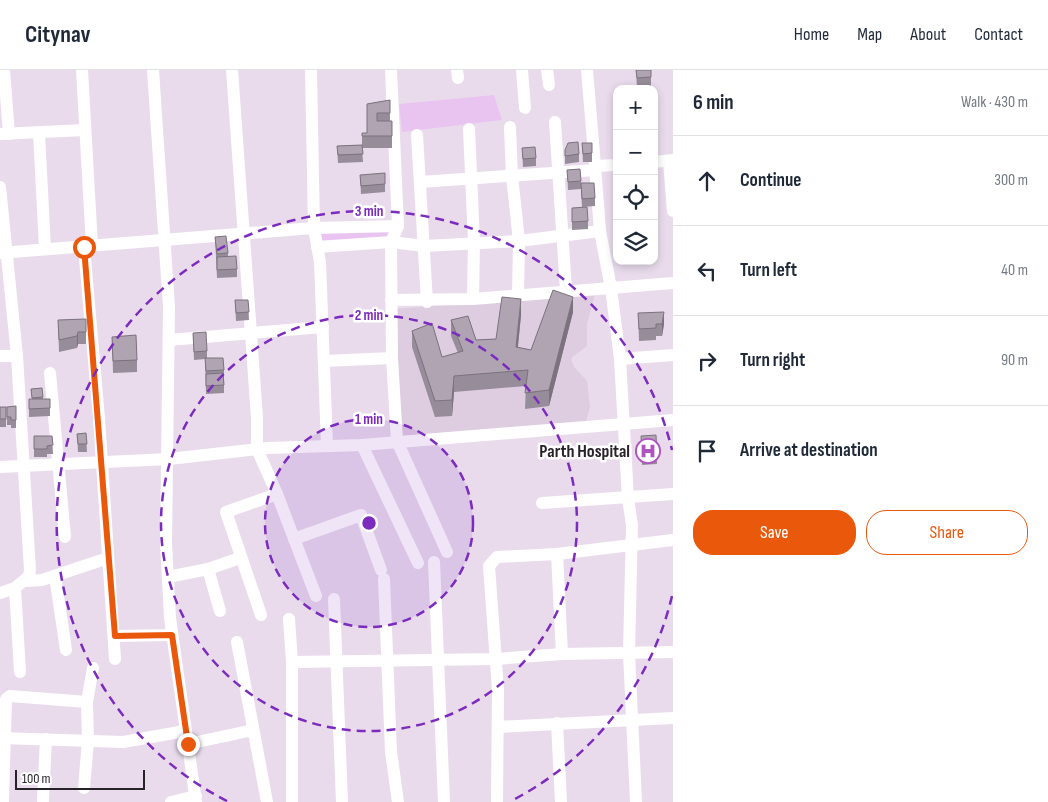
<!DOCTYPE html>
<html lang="en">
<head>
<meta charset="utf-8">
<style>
  :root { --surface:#fff; --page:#f2f2f3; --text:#1f2937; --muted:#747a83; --line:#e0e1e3; --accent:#ea580c }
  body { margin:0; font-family:"Sofia Sans Condensed",sans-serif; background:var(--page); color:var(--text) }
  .controls { position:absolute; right:15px; top:15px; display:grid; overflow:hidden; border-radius:10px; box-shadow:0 2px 8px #0003 }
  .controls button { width:45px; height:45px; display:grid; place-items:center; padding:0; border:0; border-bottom:1px solid var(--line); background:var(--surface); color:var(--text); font:25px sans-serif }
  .scale { position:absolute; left:15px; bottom:12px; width:130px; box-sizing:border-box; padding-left:5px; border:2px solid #272228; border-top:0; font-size:14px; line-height:18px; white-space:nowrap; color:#272228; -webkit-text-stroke:4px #fff; paint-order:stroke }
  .stop { position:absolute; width:15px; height:15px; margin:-11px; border:4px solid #ea580c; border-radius:50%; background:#fff }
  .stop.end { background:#ea580c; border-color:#fff; box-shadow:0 1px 5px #0008 }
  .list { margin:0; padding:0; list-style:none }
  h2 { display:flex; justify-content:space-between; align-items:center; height:65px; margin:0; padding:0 20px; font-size:21px }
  h2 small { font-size:16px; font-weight:400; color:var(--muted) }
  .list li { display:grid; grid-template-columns:32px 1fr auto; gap:15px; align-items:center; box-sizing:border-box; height:90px; padding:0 20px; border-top:1px solid var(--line) }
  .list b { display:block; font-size:19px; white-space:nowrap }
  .list em { font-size:16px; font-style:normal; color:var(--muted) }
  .actions { display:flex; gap:10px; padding:15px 20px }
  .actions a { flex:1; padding:11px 0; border:1px solid var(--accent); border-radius:20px; text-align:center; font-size:18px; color:var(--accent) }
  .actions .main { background:var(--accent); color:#fff }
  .icon { flex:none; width:28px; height:28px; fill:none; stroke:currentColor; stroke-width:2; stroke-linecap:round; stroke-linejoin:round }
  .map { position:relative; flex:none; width:673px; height:732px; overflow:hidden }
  header { display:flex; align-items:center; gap:30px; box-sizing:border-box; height:70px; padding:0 25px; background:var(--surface); border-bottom:1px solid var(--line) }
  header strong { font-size:24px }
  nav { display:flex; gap:28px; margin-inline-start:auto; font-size:18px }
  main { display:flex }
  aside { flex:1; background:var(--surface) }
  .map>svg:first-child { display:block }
  .built { fill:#decce1 }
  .green { fill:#eac4f1 }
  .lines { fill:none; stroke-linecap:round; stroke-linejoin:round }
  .minor { stroke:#fff; stroke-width:12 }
  .wall { fill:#978c99 }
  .shaded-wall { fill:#7b727d }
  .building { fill:#b0a3b2; stroke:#7b727d }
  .route { stroke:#ea580c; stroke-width:6 }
  .ring { fill:none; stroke:#7b2cbf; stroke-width:2.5; stroke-dasharray:9 6 }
  .labels { text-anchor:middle; stroke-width:5; stroke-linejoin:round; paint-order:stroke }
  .poi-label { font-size:18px; font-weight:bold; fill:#272228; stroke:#fff; text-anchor:end }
  .centre { fill:#7b2cbf; stroke:#fff; stroke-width:2.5 }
  .ring-label { font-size:15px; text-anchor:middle; font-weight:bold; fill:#7b2cbf; stroke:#fff; stroke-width:5; stroke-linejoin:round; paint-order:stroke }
</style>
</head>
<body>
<header>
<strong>Citynav</strong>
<nav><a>Home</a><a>Map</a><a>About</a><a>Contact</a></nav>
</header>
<main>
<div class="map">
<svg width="673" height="732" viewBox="0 0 673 732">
  <rect width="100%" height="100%" fill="#e9dbec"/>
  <!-- built -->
  <path class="built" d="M 595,224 L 587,254 L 587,276 L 571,288 L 574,297 L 587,311 L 590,337 L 586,351 L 401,366 L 393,239 Z"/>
  <!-- green -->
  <g class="green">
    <path d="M 494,25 L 502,50 L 402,62 L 399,34 Z"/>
    <path d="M 393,156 L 391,172 L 317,177 L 319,158 Z"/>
  </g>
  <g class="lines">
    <!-- minor -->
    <g class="minor">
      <path d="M 4,0 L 9,64"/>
      <path d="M 82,0 L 92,176"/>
      <path d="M 153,0 L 169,237 L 166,473 L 170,548 L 196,732"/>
      <path d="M 232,0 L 257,348 L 257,379 L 277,424 L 316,526"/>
      <path d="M 311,0 L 314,158 L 320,192 L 327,375"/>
      <path d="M 391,0 L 398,156 L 391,172 L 392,288 L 397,371 L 447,482"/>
      <path d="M 457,0 L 458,8"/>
      <path d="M 522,0 L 525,38"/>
      <path d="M 547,0 L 549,15"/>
      <path d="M 587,0 L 595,96 L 617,95"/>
      <path d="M 555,52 L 566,220"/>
      <path d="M 510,57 L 512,106 L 519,171 L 518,225"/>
      <path d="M 469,59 L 474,172 L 473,229"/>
      <path d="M 39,63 L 45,178"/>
      <path d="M 0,64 L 85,60"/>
      <path d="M 417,65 L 427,232"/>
      <path d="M 669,91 L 673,141"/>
      <path d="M 654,92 L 673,90"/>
      <path d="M 595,96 L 600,161 L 611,218 L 620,289 L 628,428 L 632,455 L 629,583 L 636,732"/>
      <path d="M 420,112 L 595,100"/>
      <path d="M 0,117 L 17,286 L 30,500 L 29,506 L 15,518 L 0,523"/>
      <path d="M 84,177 L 99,348 L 115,589"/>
      <path d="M 317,177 L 391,172 L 424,176 L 519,171 L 600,161"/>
      <path d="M 0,183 L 314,158 L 398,156"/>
      <path d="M 391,230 L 473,229 L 673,213"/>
      <path d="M 169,270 L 323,257"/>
      <path d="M 0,286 L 17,286"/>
      <path d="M 620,289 L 673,285"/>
      <path d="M 324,291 L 392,288"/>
      <path d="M 50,303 L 65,467"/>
      <path d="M 362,375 L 418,493"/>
      <path d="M 0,397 L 169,389 L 268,378 L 362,375 L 673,350"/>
      <path d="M 542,433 L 673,424"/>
      <path d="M 294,469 L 361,445 L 381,500"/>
      <path d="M 557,484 L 562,584"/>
      <path d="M 434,492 L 444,732"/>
      <path d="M 208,499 L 220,541"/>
      <path d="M 55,506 L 66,580"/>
      <path d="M 168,507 L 208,499 L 240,488"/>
      <path d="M 384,509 L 391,682 L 398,732"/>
      <path d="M 25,511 L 42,510 L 108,488"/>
      <path d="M 15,518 L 20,602"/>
      <path d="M 334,529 L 342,732"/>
      <path d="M 261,545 L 226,442 L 277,424"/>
      <path d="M 289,549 L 292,592 L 292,732"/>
      <path d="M 115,566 L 172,565"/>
      <path d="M 237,572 L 267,732"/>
      <path d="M 292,592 L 496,589 L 562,584 L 673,582"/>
      <path d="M 87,632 L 93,598"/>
      <path d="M 557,653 L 561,732"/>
      <path d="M 498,657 L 673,648"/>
      <path d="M 0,668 L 123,672 L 185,661"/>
      <path d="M 188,674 L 253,660"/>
      <path d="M 43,730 L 46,669"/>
      <path d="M 3,732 L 6,629 L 10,626 L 87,632 L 88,671 L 84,718"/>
      <path d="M 171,732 L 196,726"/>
      <path d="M 497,732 L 498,620 L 489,496 L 497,487 L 557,484 L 673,470"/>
    </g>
  </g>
  <!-- wall -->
  <g class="wall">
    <path d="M 636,0 L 651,0 L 651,19 L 637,19 Z"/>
    <path d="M 390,30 L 390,51 L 392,51 L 392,78 L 362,78 L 363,92 L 338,93 L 337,76 L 362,75 L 362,63 L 367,63 L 367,34 Z"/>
    <path d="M 582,73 L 592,83 L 592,92 L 583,92 Z"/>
    <path d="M 522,78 L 536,88 L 536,96 L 523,97 Z"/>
    <path d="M 565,80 L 579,84 L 579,92 L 565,94 Z"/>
    <path d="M 580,99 L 581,113 L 595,128 L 595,136 L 582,137 L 581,119 L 568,120 L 567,100 Z"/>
    <path d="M 360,105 L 385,114 L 385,122 L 361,124 Z"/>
    <path d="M 617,118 L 617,134 L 616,131 L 616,119 Z"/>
    <path d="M 572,138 L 588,151 L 588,159 L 572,160 Z"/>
    <path d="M 215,167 L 228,183 L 228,187 L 237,199 L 237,207 L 217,208 Z"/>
    <path d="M 235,230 L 248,230 L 249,250 L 236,251 Z"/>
    <path d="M 573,242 L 549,336 L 525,339 L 526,316 L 454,322 L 452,346 L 435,347 L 412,277 L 412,261 L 442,287 L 458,283 L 451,266 L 451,250 L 476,270 L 496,269 L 521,245 L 518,277 L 531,280 Z"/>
    <path d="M 638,243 L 664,254 L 662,266 L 656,266 L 656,270 L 639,271 Z"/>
    <path d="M 58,250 L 86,262 L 86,274 L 78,274 L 77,278 L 59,282 Z"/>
    <path d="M 193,263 L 207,281 L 207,288 L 224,300 L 224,323 L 206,324 L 205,289 L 194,290 Z"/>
    <path d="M 112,267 L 137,290 L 137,302 L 113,303 Z"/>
    <path d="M 42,318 L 43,329 L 50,329 L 50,346 L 29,347 L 29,329 L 32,329 L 31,319 Z"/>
    <path d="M 16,336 L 16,358 L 11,358 L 11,355 L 7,355 L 7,337 Z"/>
    <rect x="0" y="337" width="6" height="20"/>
    <path d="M 86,363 L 87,382 L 78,382 L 77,364 Z"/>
    <path d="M 34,366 L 52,366 L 53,384 L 47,384 L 47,387 L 34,387 Z"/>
    <path d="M 641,366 L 657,386 L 657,394 L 642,395 Z"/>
  </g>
  <!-- shaded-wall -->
  <g class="shaded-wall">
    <path d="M 573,227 L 573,242 L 549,336 L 549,320 Z"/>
    <path d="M 521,229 L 521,245 L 516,293 L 516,277 Z"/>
    <path d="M 664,242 L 664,254 L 662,266 L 662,254 Z"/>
    <path d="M 78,262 L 78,274 L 77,278 L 77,266 Z"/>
    <path d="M 454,306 L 454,322 L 452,346 L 452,330 Z"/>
  </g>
  <!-- building -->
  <g class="building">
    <path d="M 636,0 L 651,0 L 651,7 L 637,8 Z"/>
    <path d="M 390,30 L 390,43 L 377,43 L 377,51 L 392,51 L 392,66 L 362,66 L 362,63 L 367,63 L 367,34 Z"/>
    <path d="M 578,72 L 579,84 L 565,86 L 565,80 L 568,73 Z"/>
    <path d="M 582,73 L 592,73 L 592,83 L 583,84 Z"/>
    <path d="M 362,75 L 363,84 L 338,85 L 337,76 Z"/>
    <path d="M 535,77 L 536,88 L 523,89 L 522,78 Z"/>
    <path d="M 580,99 L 581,111 L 568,112 L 567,100 Z"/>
    <path d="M 385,103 L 385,114 L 361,116 L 360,105 Z"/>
    <path d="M 581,113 L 594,113 L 595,128 L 582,129 Z"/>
    <path d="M 587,137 L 588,151 L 572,152 L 572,138 Z"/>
    <path d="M 226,166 L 228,183 L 217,184 L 215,167 Z"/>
    <path d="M 236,186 L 237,199 L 217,200 L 217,187 Z"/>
    <path d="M 553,220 L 573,227 L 549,320 L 525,323 L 528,300 L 454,306 L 452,330 L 435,331 L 412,261 L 432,253 L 442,287 L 463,281 L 451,250 L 468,246 L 476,270 L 496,269 L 502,227 L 521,229 L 516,277 L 531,280 Z"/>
    <path d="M 235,230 L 248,230 L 249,242 L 236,243 Z"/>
    <path d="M 664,242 L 662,254 L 656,254 L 656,258 L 639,259 L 638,243 Z"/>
    <path d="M 86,249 L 86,262 L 78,262 L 77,266 L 59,270 L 58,250 Z"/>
    <path d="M 206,262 L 207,281 L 194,282 L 193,263 Z"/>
    <path d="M 136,265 L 137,290 L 113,291 L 112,267 Z"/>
    <path d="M 205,288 L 223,288 L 224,300 L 206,301 Z"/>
    <path d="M 223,303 L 224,315 L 206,316 L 206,304 Z"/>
    <path d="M 42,318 L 43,327 L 32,328 L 31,319 Z"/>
    <path d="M 29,329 L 50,329 L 50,338 L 29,339 Z"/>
    <path d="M 16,336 L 16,350 L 11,350 L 11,347 L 7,347 L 7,337 Z"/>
    <rect x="0" y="337" width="6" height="12"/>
    <path d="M 86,363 L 87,374 L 78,374 L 77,364 Z"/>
    <path d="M 656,365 L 657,386 L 642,387 L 641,366 Z"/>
    <path d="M 34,366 L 52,366 L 53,375 L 47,376 L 47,379 L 34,379 Z"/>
  </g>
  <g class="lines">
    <!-- route -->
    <path class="route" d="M 84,177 L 115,566 L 172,565 L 188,674"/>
  </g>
  <!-- distance rings -->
  <circle cx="369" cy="453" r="104" fill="#7b2cbf" fill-opacity=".12"/>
  <g class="ring">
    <circle cx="369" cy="453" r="104"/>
    <circle cx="369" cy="453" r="208"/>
    <path d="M672 526A312 312 0 0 1 511 731M227 731A312 312 0 1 1 672 380"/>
  </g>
  <!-- icons -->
  <defs>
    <symbol id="hospital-ring" viewBox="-11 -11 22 22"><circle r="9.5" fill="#fff" stroke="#ae53bf" stroke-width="1.5"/><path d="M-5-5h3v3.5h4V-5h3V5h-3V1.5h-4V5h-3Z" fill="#ae53bf"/></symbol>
  </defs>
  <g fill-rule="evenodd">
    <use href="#hospital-ring" x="634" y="367" width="28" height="28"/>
  </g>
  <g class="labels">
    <!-- poi labels -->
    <g class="poi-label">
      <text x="630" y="387">Parth Hospital</text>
    </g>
  </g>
  <circle cx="369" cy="453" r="8" class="centre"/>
  <g class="ring-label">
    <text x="369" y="146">3 min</text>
    <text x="369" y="250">2 min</text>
    <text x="369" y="354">1 min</text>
  </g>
</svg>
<div class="controls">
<button>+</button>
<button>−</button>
<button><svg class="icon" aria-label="locate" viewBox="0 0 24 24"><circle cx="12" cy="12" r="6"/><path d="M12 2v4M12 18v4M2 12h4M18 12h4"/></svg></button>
<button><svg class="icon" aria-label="layers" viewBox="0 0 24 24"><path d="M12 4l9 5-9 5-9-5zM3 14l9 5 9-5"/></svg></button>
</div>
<div class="scale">100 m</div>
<div class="stop" style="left:84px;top:177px"></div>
<div class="stop end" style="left:188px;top:674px"></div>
</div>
<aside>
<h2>6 min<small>Walk · 430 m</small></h2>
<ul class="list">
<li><svg class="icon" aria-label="ahead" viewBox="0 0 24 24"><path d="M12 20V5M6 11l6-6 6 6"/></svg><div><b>Continue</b></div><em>300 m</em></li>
<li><svg class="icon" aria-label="left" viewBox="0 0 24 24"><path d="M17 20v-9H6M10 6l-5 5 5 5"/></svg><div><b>Turn left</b></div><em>40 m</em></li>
<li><svg class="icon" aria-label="right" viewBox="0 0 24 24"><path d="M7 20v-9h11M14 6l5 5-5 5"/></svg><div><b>Turn right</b></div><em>90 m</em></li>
<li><svg class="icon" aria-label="arrive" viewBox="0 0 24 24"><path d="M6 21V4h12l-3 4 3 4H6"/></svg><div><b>Arrive at destination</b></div></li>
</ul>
<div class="actions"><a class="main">Save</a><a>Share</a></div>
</aside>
</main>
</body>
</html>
